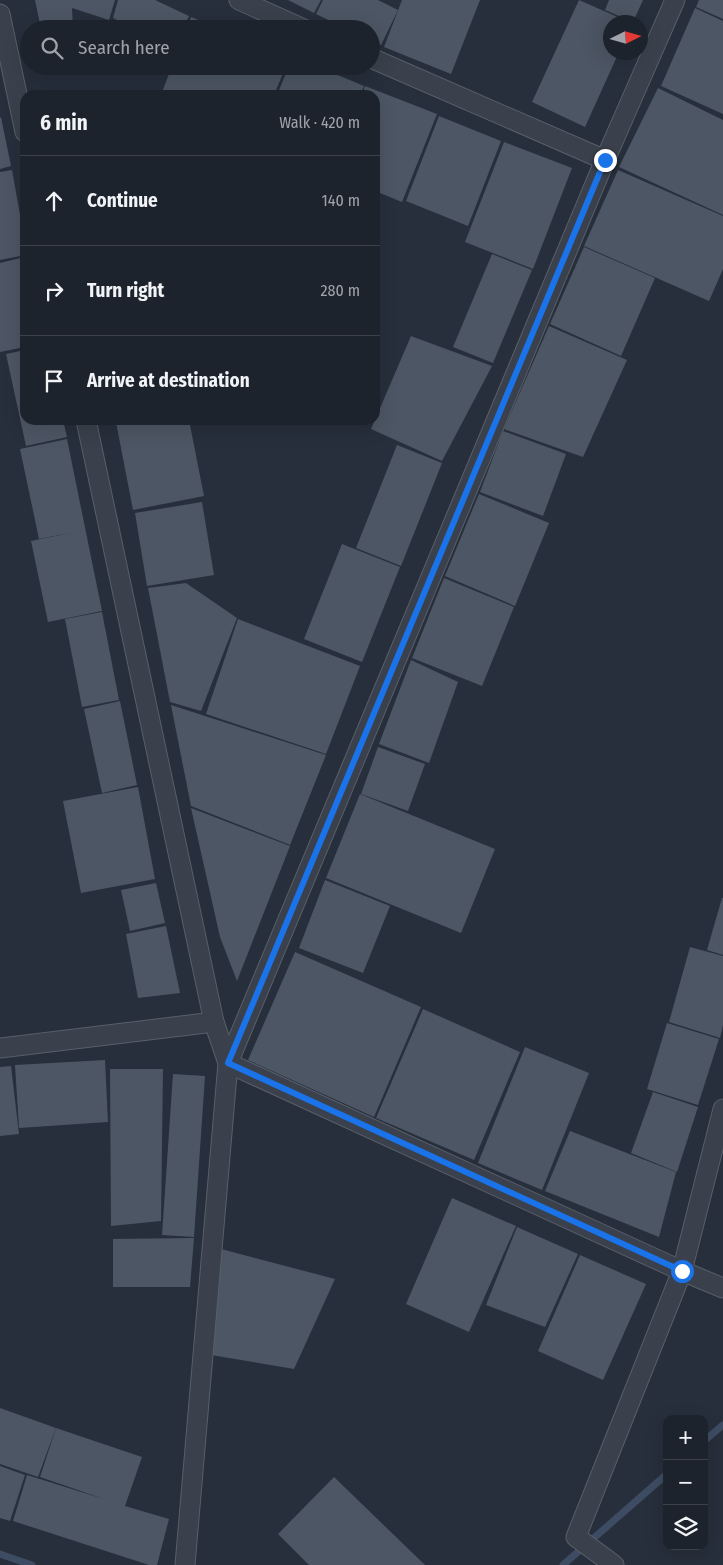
<!DOCTYPE html>
<html lang="en">
<head>
<meta charset="utf-8">
<style>
  :root { --surface:#1d232d; --page:#252b35; --text:#f1f3f6; --muted:#a0a4aa; --line:#3b4049 }
  body { margin:0; font-family:"Fira Sans Condensed",sans-serif; background:var(--page); color:var(--text) }
  .controls { position:absolute; right:15px; bottom:15px; display:grid; overflow:hidden; border-radius:10px; box-shadow:0 5px 20px #0002 }
  .controls button { width:45px; height:45px; display:grid; place-items:center; padding:0; border:0; border-bottom:1px solid var(--line); background:var(--surface); color:var(--text); font:25px sans-serif }
  .compass { position:absolute; left:603px; top:15px; width:45px; height:45px; border-radius:50%; background:var(--surface); box-shadow:0 5px 20px #0002; rotate:85deg }
  .stop { position:absolute; width:15px; height:15px; margin:-11px; border:4px solid #1a73e8; border-radius:50%; background:#fff }
  .stop.end { background:#1a73e8; border-color:#fff; box-shadow:0 1px 5px #0008 }
  .list { margin:0; padding:0; list-style:none }
  h2 { display:flex; justify-content:space-between; align-items:center; height:65px; margin:0; padding:0 20px; font-size:21px }
  h2 small { font-size:16px; font-weight:400; color:var(--muted) }
  .list li { display:grid; grid-template-columns:32px 1fr auto; gap:15px; align-items:center; box-sizing:border-box; height:90px; padding:0 20px; border-top:1px solid var(--line) }
  .list b { display:block; font-size:19px; white-space:nowrap }
  .list em { font-size:16px; font-style:normal; color:var(--muted) }
  .icon { flex:none; width:28px; height:28px; fill:none; stroke:currentColor; stroke-width:2; stroke-linecap:round; stroke-linejoin:round }
  .map { position:relative; flex:none; width:723px; height:1565px; overflow:hidden }
  .search { position:absolute; background:var(--surface); box-shadow:0 5px 20px #0002; left:20px; top:20px; width:360px; height:55px; display:flex; align-items:center; gap:12px; box-sizing:border-box; padding:0 18px; border-radius:28px; color:var(--muted); font-size:19px }
  .panel { position:absolute; background:var(--surface); box-shadow:0 5px 20px #0002; left:20px; top:90px; width:360px; height:335px; border-radius:15px }
  .map>svg:first-child { display:block }
  .lines { fill:none; stroke-linecap:round; stroke-linejoin:round }
  .stream { stroke:#3e4c63; stroke-width:7 }
  .building { fill:#4d5664 }
  .street-casing { stroke:#585f6a; stroke-width:21 }
  .street { stroke:#3a414c; stroke-width:19 }
  .route { stroke:#1a73e8; stroke-width:6 }
</style>
</head>
<body>
<div class="map">
<svg width="723" height="1565" viewBox="0 0 723 1565">
  <rect width="100%" height="100%" fill="#272f3c"/>
  <g class="lines">
    <!-- stream -->
    <g class="stream">
      <path d="M 704,1441 L 723,1425"/>
      <path d="M 0,1554 L 32,1565"/>
      <path d="M 563,1565 L 667,1474"/>
    </g>
  </g>
  <!-- building -->
  <g class="building">
    <path d="M 35,0 L 115,0 L 109,20 L 72,8 L 73,29 L 41,29 Z"/>
    <path d="M 118,0 L 155,0 L 189,16 L 183,29 L 135,29 L 113,18 Z"/>
    <path d="M 288,0 L 321,0 L 314,13 Z"/>
    <path d="M 323,0 L 378,0 L 398,10 L 381,45 L 371,40 L 371,29 L 347,29 L 316,14 Z"/>
    <path d="M 402,0 L 480,0 L 451,74 L 384,47 Z"/>
    <path d="M 579,0 L 629,22 L 610,22 L 610,52 L 619,52 L 585,127 L 532,102 Z"/>
    <path d="M 609,0 L 643,0 L 633,22 L 605,10 Z"/>
    <path d="M 699,0 L 723,0 L 723,19 L 696,7 Z"/>
    <path d="M 695,8 L 723,21 L 723,114 L 661,86 Z"/>
    <path d="M 191,17 L 221,29 L 187,29 Z"/>
    <path d="M 172,66 L 286,66 L 274,95 L 161,95 Z"/>
    <path d="M 289,66 L 316,66 L 364,86 L 360,95 L 277,95 Z"/>
    <path d="M 365,86 L 437,114 L 402,202 L 375,191 L 375,95 L 362,95 Z"/>
    <path d="M 658,88 L 723,120 L 723,215 L 619,167 Z"/>
    <path d="M 439,116 L 501,141 L 468,226 L 406,201 Z"/>
    <path d="M 1,117 L 11,166 L 0,169 L 0,118 Z"/>
    <path d="M 504,142 L 572,168 L 533,269 L 465,242 Z"/>
    <path d="M 12,170 L 25,242 L 25,255 L 0,260 L 0,172 Z"/>
    <path d="M 618,170 L 723,216 L 723,269 L 709,301 L 584,246 Z"/>
    <path d="M 584,247 L 655,278 L 621,356 L 550,324 Z"/>
    <path d="M 492,254 L 532,270 L 493,363 L 453,347 Z"/>
    <path d="M 25,257 L 25,347 L 0,352 L 0,263 Z"/>
    <path d="M 549,326 L 627,360 L 583,457 L 504,429 Z"/>
    <path d="M 411,336 L 492,366 L 442,461 L 371,429 Z"/>
    <path d="M 25,350 L 25,420 L 63,420 L 67,437 L 26,446 L 6,354 Z"/>
    <path d="M 129,420 L 189,420 L 204,496 L 133,510 L 116,422 Z"/>
    <path d="M 503,431 L 566,454 L 543,516 L 480,492 Z"/>
    <path d="M 67,439 L 102,611 L 48,622 L 31,541 L 80,531 L 39,539 L 20,449 Z"/>
    <path d="M 397,445 L 442,463 L 401,566 L 356,548 Z"/>
    <path d="M 479,494 L 549,523 L 515,606 L 445,576 Z"/>
    <path d="M 202,502 L 214,575 L 147,586 L 135,513 Z"/>
    <path d="M 342,544 L 400,567 L 362,662 L 304,639 Z"/>
    <path d="M 444,578 L 514,607 L 482,686 L 412,658 Z"/>
    <path d="M 186,583 L 237,618 L 201,711 L 170,702 L 148,588 Z"/>
    <path d="M 102,612 L 119,700 L 82,707 L 65,619 Z"/>
    <path d="M 238,619 L 360,666 L 326,754 L 206,714 Z"/>
    <path d="M 411,660 L 458,682 L 429,763 L 379,744 Z"/>
    <path d="M 120,701 L 137,785 L 102,793 L 84,709 Z"/>
    <path d="M 171,705 L 326,755 L 290,845 L 191,806 Z"/>
    <path d="M 378,747 L 425,764 L 408,811 L 361,794 Z"/>
    <path d="M 138,787 L 155,879 L 81,893 L 63,801 Z"/>
    <path d="M 360,794 L 495,849 L 461,933 L 326,878 Z"/>
    <path d="M 191,808 L 290,846 L 237,981 L 220,937 Z"/>
    <path d="M 325,880 L 390,906 L 363,973 L 299,948 Z"/>
    <path d="M 156,883 L 165,923 L 130,931 L 121,890 Z"/>
    <path d="M 722,898 L 723,898 L 723,955 L 707,950 Z"/>
    <path d="M 166,926 L 180,993 L 138,998 L 126,934 Z"/>
    <path d="M 690,947 L 723,956 L 723,1025 L 720,1038 L 669,1022 Z"/>
    <path d="M 295,952 L 421,1007 L 374,1117 L 248,1060 Z"/>
    <path d="M 423,1009 L 520,1052 L 474,1160 L 376,1118 Z"/>
    <path d="M 667,1023 L 719,1039 L 698,1105 L 647,1089 Z"/>
    <path d="M 525,1047 L 589,1073 L 542,1190 L 478,1163 Z"/>
    <path d="M 105,1060 L 108,1122 L 19,1128 L 15,1065 Z"/>
    <path d="M 11,1066 L 19,1134 L 0,1136 L 0,1067 Z"/>
    <path d="M 110,1069 L 163,1069 L 161,1221 L 111,1226 Z"/>
    <path d="M 173,1074 L 205,1076 L 194,1237 L 162,1235 Z"/>
    <path d="M 653,1092 L 698,1107 L 677,1172 L 631,1153 Z"/>
    <path d="M 570,1131 L 676,1172 L 659,1237 L 545,1191 Z"/>
    <path d="M 452,1198 L 516,1226 L 469,1332 L 406,1304 Z"/>
    <path d="M 517,1227 L 578,1254 L 545,1327 L 486,1305 Z"/>
    <path d="M 194,1238 L 190,1287 L 113,1287 L 113,1239 Z"/>
    <path d="M 221,1249 L 335,1279 L 294,1369 L 211,1355 Z"/>
    <path d="M 580,1255 L 646,1284 L 603,1380 L 538,1351 Z"/>
    <path d="M 0,1408 L 56,1428 L 38,1477 L 0,1464 Z"/>
    <path d="M 56,1428 L 142,1457 L 125,1506 L 169,1519 L 157,1565 L 149,1565 L 13,1521 L 27,1475 L 107,1500 L 40,1477 Z"/>
    <path d="M 0,1466 L 25,1475 L 10,1521 L 0,1518 Z"/>
    <path d="M 334,1477 L 425,1565 L 309,1565 L 278,1534 Z"/>
  </g>
  <g class="lines">
    <defs>
      <g id="street">
        <path d="M 239,0 L 304,29"/>
        <path d="M 0,14 L 25,132"/>
        <path d="M 371,58 L 605,160"/>
        <path d="M 86,420 L 214,1022"/>
        <path d="M 0,1048 L 214,1022 L 228,1063 L 682,1271 L 723,1288"/>
        <path d="M 185,1565 L 228,1063 L 605,160 L 675,0"/>
        <path d="M 614,1565 L 576,1537 L 682,1271 L 723,1109"/>
      </g>
    </defs>
    <!-- street casing -->
    <use href="#street" class="street-casing"/>
    <!-- street -->
    <use href="#street" class="street"/>
  </g>
  <g class="lines">
    <!-- route -->
    <path class="route" d="M 605,160 L 228,1063 L 682,1271"/>
  </g>
</svg>
<div class="controls">
<button>+</button>
<button>−</button>
<button><svg class="icon" aria-label="layers" viewBox="0 0 24 24"><path d="M12 4l9 5-9 5-9-5zM3 14l9 5 9-5"/></svg></button>
</div>
<svg class="compass" viewBox="-18 -18 36 36"><path d="M0-13l5 13h-10z" fill="#e53935"/><path d="M0 13l5-13h-10z" fill="#a0a4aa"/></svg>
<div class="stop" style="left:682px;top:1271px"></div>
<div class="stop end" style="left:605px;top:160px"></div>
<div class="search"><svg class="icon" aria-label="search" viewBox="0 0 24 24"><circle cx="10" cy="10" r="6"/><path d="M15 15l6 6"/></svg>Search here</div>
<section class="panel">
<h2>6 min<small>Walk · 420 m</small></h2>
<ul class="list">
<li><svg class="icon" aria-label="ahead" viewBox="0 0 24 24"><path d="M12 20V5M6 11l6-6 6 6"/></svg><div><b>Continue</b></div><em>140 m</em></li>
<li><svg class="icon" aria-label="right" viewBox="0 0 24 24"><path d="M7 20v-9h11M14 6l5 5-5 5"/></svg><div><b>Turn right</b></div><em>280 m</em></li>
<li><svg class="icon" aria-label="arrive" viewBox="0 0 24 24"><path d="M6 21V4h12l-3 4 3 4H6"/></svg><div><b>Arrive at destination</b></div></li>
</ul>
</section>
</div>
</body>
</html>
